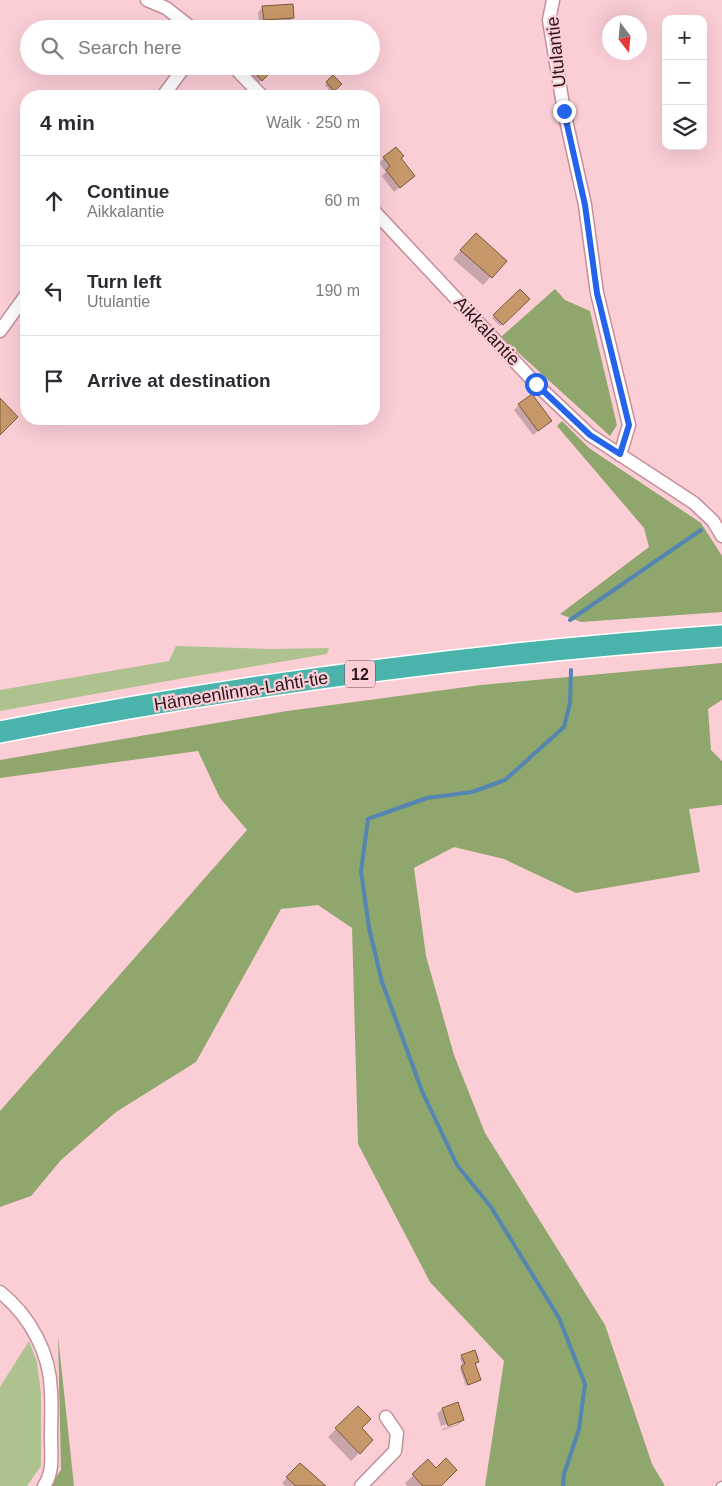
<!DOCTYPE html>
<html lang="en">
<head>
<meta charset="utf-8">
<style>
  :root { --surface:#fff; --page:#f7f7f7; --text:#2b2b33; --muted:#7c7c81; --line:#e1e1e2 }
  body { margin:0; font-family:Helvetica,sans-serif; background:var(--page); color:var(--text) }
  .controls { position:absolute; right:15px; top:15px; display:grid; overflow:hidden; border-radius:10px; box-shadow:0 5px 20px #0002 }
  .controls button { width:45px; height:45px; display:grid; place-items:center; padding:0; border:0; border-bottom:1px solid var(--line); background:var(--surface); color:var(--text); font:25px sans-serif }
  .compass { position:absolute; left:602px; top:15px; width:45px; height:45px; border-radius:50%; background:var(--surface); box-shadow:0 5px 20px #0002; rotate:164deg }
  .stop { position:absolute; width:15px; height:15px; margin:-11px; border:4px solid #2563eb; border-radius:50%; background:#fff }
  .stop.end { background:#2563eb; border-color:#fff; box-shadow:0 1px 5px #0008 }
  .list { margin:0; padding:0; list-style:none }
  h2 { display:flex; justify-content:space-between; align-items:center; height:65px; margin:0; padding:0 20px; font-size:21px }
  h2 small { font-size:16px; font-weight:400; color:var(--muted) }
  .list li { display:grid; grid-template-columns:32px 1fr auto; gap:15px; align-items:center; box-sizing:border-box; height:90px; padding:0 20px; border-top:1px solid var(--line) }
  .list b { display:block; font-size:19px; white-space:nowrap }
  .list p { margin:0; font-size:16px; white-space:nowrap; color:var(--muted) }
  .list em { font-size:16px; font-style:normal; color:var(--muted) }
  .icon { flex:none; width:28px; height:28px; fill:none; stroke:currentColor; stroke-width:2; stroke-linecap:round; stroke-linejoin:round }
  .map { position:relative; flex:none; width:722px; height:1486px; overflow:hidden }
  .search { position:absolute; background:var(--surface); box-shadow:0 5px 20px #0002; left:20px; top:20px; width:360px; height:55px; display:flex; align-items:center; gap:12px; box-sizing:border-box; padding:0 18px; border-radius:28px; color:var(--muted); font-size:19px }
  .panel { position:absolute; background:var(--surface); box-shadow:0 5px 20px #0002; left:20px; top:90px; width:360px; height:335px; border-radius:20px }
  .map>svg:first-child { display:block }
  .green { fill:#adc28e }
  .forest { fill:#8fa66c }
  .shadow { fill:#0003 }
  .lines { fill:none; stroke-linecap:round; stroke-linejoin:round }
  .stream { stroke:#5486b1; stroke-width:4 }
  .building { fill:#c69768; stroke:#7b5a39 }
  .service-casing { stroke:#c48f9a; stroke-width:9 }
  .minor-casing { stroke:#c48f9a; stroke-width:15 }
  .trunk-casing { stroke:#fff; stroke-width:24 }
  .service { stroke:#fff; stroke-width:6 }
  .minor { stroke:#fff; stroke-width:12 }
  .trunk { stroke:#4ab4ac; stroke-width:21 }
  .route { stroke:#2563eb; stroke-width:6 }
  .labels { text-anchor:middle; stroke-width:4.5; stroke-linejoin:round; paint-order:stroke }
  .shield { fill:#fbced6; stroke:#694d52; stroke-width:1 }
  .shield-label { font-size:16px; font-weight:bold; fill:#2a161a }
  .street-label { font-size:18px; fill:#2a161a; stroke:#fbced6 }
</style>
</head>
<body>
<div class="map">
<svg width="722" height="1486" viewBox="0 0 722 1486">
  <rect width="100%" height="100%" fill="#fbced6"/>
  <!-- green -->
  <g class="green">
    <path d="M 176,646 L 269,649 L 329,648 L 327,654 L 184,678 L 0,711 L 0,690 L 169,661 Z"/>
    <path d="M 29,1341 L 37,1362 L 41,1393 L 41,1466 L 27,1486 L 0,1486 L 0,1387 Z"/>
  </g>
  <!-- forest -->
  <g class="forest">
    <path d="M 555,289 L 565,300 L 590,311 L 617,425 L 610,436 L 501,337 Z"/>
    <path d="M 562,421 L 589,448 L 701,523 L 722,556 L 722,612 L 581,622 L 560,614 L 649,547 L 644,528 L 557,426 Z"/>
    <path d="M 722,663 L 722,700 L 708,709 L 711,750 L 722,761 L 722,805 L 689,809 L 700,872 L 576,893 L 504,859 L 454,847 L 414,868 L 426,956 L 454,1055 L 485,1133 L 605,1325 L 652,1464 L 665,1486 L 485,1486 L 504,1361 L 430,1282 L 358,1144 L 352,928 L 318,905 L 281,909 L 196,1062 L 116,1112 L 61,1160 L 31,1196 L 0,1207 L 0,1111 L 247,830 L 220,798 L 198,751 L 0,778 L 0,760 L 287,711 L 481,685 Z"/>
    <path d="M 58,1336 L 74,1486 L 49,1486 L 61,1470 Z"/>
  </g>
  <!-- shadow -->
  <g class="shadow">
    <path d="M 263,7 L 293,17 L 288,23 L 259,25 L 258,12 Z"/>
    <path d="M 252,66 L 264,78 L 256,85 L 246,73 Z"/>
    <path d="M 333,77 L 340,84 L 331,92 L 325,85 Z"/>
    <path d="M 384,158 L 400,159 L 414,176 L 394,192 L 382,176 L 386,172 L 379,163 Z"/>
    <path d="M 468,242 L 505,261 L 483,285 L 453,259 Z"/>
    <path d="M 520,291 L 528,299 L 500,326 L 492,318 Z"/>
    <path d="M 519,405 L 545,426 L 533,435 L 514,410 Z"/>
    <path d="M 462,1356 L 477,1362 L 474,1365 L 480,1380 L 466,1386 L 460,1369 L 463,1366 L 460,1358 Z"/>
    <path d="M 358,1407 L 360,1428 L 372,1440 L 351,1461 L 328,1437 Z"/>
    <path d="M 442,1409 L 463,1420 L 458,1425 L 443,1430 L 442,1429 L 458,1424 L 458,1421 L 441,1426 L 437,1414 Z"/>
    <path d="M 428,1461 L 439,1486 L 407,1486 L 405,1483 Z"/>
    <path d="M 300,1464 L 316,1486 L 285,1486 L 282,1483 Z"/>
  </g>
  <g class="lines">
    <!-- stream -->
    <g class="stream">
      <path d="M 570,620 L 701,530"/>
      <path d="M 563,1486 L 564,1474 L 579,1429 L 585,1384 L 559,1318 L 491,1207 L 457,1165 L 422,1091 L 382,982 L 369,928 L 361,871 L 368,819 L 427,798 L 472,792 L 505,780 L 564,727 L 570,703 L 571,670"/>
    </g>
  </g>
  <!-- building -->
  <g class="building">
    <path d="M 293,4 L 294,18 L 264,20 L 262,6 Z"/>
    <path d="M 249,66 L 264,66 L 270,73 L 262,81 Z"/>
    <path d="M 333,75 L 342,84 L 334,91 L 326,82 Z"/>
    <path d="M 396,147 L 404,156 L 401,158 L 415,176 L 400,188 L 386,170 L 390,166 L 383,157 Z"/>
    <path d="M 476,233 L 507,261 L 492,278 L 460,250 Z"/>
    <path d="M 520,289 L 530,299 L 503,325 L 493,315 Z"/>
    <path d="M 532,394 L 552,421 L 538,431 L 518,404 Z"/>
    <path d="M 0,398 L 18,417 L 0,435 Z"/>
    <path d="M 475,1350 L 479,1362 L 475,1363 L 481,1380 L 468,1385 L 461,1366 L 465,1364 L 461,1355 Z"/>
    <path d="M 458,1402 L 464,1420 L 448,1426 L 442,1408 Z"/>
    <path d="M 358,1406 L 371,1419 L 362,1428 L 373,1440 L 360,1454 L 335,1428 Z"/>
    <path d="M 446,1458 L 457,1470 L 441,1486 L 423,1486 L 412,1474 L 428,1459 L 436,1468 Z"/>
    <path d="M 300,1463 L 326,1486 L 296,1486 L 286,1477 Z"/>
  </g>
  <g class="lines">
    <defs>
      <path id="service" d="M 720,1486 L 722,1485"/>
      <g id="minor">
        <path d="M 147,0 L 166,8 L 193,29"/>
        <path d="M 553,0 L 549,20 L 564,111 L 585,205 L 597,293 L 629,425 L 620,455"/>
        <path d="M 233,66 L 262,96"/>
        <path d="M 163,96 L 185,66"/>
        <path d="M 374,211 L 536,384 L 590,435 L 694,503 L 713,521 L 722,536"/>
        <path d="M 0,331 L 26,295"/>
        <path d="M 0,1292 C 30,1316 50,1353 51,1391 C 52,1407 51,1422 51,1438 C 51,1454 54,1472 44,1486"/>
        <path d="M 361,1486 L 395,1451 L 397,1433 L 386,1417"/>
      </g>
      <path id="trunk" d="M 0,732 C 238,685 480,653 722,636"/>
    </defs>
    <!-- service casing -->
    <use href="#service" class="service-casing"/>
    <!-- minor casing -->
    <use href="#minor" class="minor-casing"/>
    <!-- trunk casing -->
    <use href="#trunk" class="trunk-casing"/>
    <!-- service -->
    <use href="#service" class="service"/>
    <!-- minor -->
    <use href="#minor" class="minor"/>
    <!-- trunk -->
    <use href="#trunk" class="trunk"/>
  </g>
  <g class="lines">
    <!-- route -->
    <path class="route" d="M 536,384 L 590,435 L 620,454 L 629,425 L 597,293 L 585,205 L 564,111"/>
  </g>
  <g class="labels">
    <!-- shield labels -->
    <rect class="shield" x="345" y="660.5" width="30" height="27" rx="4"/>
    <g class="shield-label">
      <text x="360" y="680">12</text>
    </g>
    <!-- street labels -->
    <g class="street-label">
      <text transform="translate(556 52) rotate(-96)" y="6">Utulantie</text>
      <text transform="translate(487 331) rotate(47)" y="6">Aikkalantie</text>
      <text transform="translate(241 691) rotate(-9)" y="6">Hämeenlinna-Lahti-tie</text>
    </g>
  </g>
</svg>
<div class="controls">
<button>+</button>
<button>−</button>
<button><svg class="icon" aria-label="layers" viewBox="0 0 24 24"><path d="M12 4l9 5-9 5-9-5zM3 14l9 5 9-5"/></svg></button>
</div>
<svg class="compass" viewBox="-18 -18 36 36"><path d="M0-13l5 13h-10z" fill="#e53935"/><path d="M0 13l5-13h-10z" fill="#7c7c81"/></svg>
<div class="stop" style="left:536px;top:384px"></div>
<div class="stop end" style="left:564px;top:111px"></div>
<div class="search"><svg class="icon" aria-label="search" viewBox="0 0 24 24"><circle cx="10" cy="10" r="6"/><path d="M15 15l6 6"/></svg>Search here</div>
<section class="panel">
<h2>4 min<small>Walk · 250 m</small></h2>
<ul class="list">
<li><svg class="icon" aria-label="ahead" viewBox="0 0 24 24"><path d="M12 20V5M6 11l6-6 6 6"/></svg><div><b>Continue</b><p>Aikkalantie</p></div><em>60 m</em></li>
<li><svg class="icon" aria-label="left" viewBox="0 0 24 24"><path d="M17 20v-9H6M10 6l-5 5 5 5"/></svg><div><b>Turn left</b><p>Utulantie</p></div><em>190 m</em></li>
<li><svg class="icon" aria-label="arrive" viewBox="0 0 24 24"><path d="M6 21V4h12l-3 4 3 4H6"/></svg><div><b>Arrive at destination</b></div></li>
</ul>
</section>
</div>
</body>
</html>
